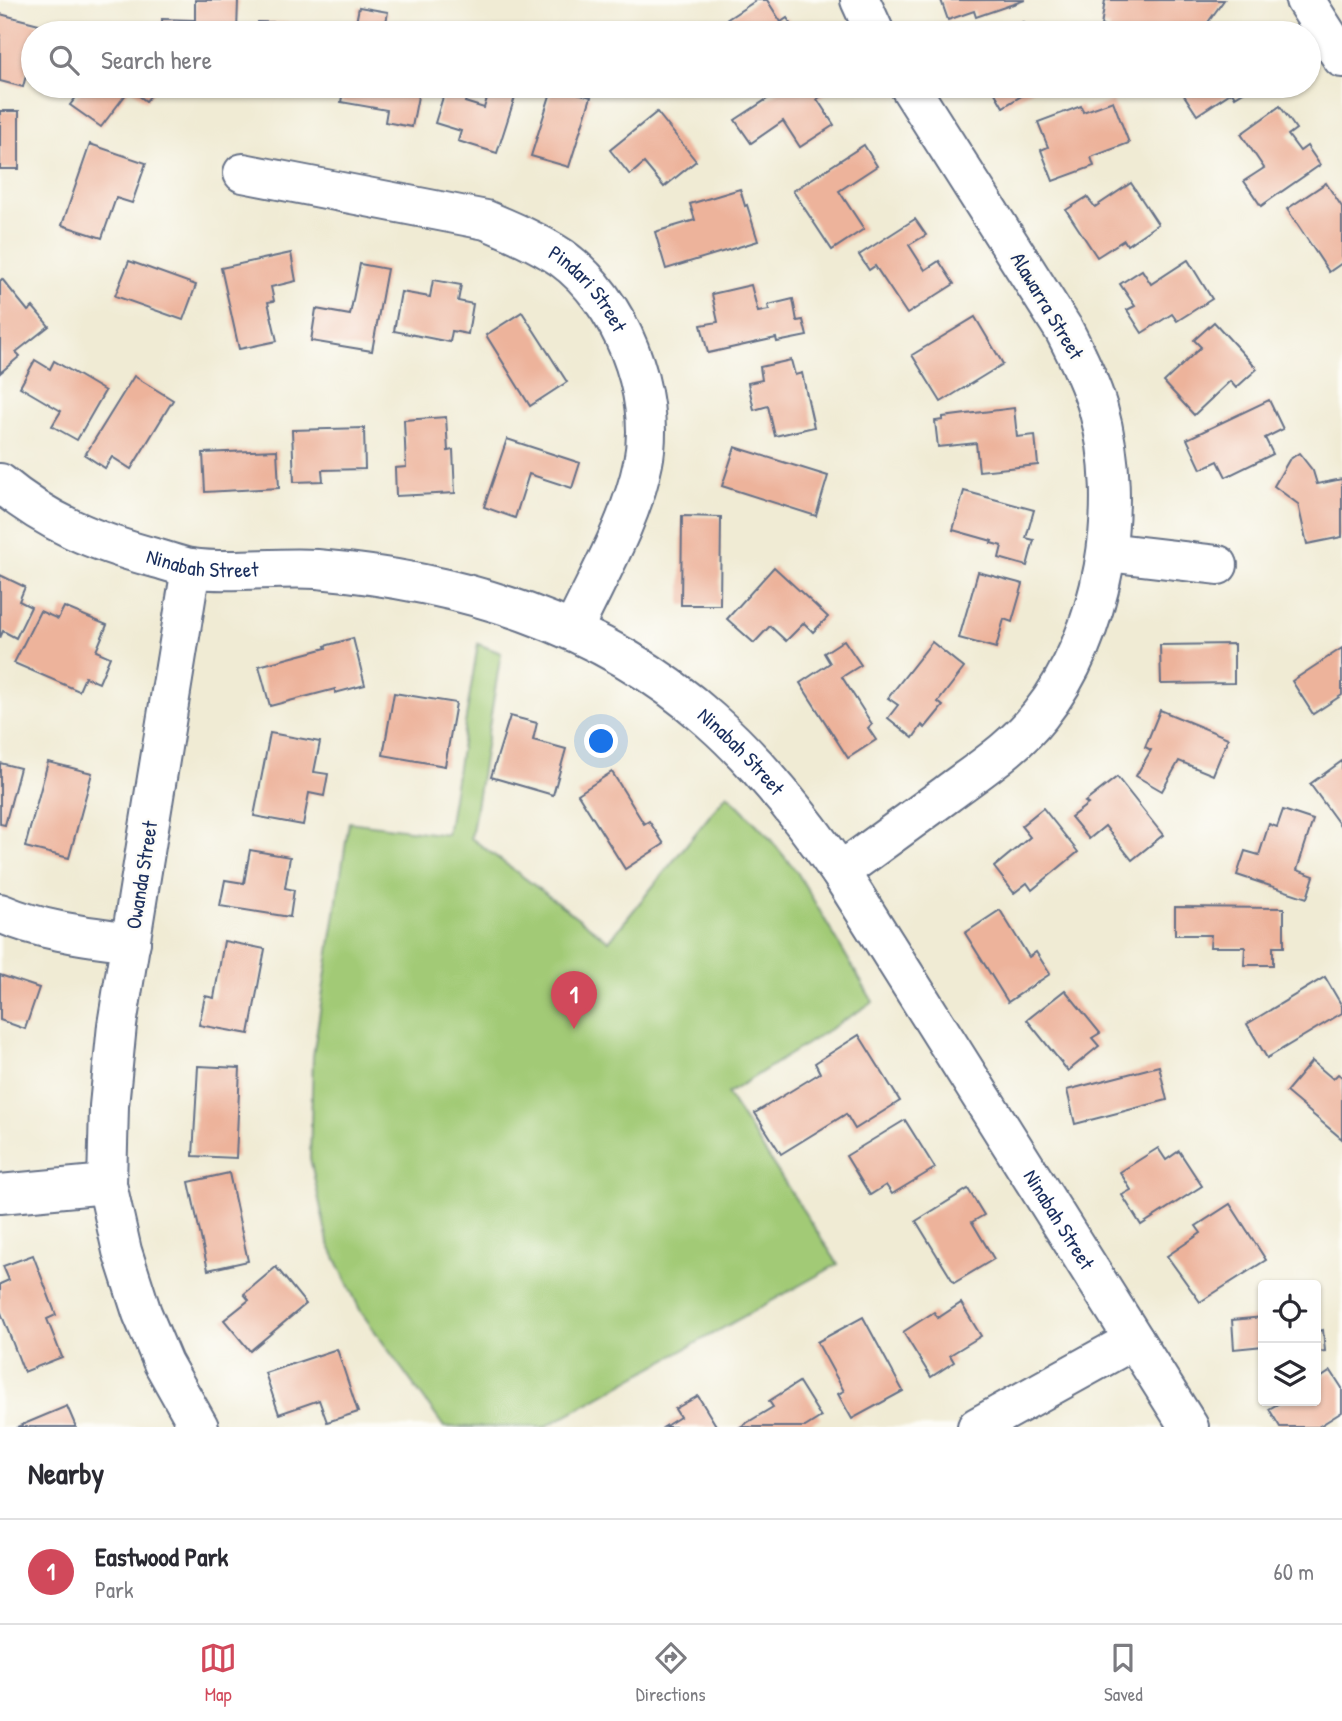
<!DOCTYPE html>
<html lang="en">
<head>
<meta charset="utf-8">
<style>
  :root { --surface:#fff; --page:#f2f2f3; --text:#2b2b33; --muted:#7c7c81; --line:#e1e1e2; --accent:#d1495b }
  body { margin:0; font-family:"Patrick Hand",sans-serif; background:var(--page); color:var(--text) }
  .controls { position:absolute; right:21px; bottom:21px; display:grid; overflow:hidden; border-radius:7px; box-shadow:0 2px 5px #0004 }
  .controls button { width:63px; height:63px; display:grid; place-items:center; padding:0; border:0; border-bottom:2px solid var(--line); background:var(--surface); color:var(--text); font:35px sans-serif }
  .you { position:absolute; left:602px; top:742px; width:24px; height:24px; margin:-18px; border:5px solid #fff; border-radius:50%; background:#1a73e8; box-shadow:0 0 0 10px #1a73e833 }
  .badge { display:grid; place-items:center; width:46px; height:46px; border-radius:50%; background:var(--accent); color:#fff; font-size:23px; font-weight:700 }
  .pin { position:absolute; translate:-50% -58px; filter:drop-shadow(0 2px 4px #0008) }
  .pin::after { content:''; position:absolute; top:37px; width:24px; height:21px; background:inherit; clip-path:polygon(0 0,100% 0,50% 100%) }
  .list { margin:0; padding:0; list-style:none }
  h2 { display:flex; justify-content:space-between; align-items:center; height:91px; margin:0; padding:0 28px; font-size:30px }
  h2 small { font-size:23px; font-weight:400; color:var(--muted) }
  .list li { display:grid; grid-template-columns:46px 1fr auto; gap:21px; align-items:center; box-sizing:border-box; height:105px; padding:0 28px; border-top:2px solid var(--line) }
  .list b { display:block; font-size:26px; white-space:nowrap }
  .list p { margin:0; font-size:23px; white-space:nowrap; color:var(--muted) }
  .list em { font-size:23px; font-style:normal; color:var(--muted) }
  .icon { flex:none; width:38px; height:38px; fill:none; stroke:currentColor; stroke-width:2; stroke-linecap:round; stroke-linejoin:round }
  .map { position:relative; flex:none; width:1342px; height:1427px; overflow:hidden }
  .search { position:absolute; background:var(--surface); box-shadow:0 2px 5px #0004; left:21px; right:21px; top:21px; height:77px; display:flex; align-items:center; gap:18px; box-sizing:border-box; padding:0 24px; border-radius:38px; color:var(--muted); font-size:26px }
  .sheet { height:196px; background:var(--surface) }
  nav { display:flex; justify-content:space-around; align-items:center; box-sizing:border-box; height:98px; border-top:2px solid var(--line); background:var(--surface); font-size:19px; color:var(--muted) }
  nav a { display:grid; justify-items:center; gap:4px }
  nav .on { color:var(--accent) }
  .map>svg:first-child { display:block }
  .green { fill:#a2ca76; stroke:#5e7c6a; stroke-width:2 }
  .building { fill:#edb39b }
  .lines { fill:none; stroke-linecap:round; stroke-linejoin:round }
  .minor-casing { stroke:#667187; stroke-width:42 }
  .minor { stroke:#fff; stroke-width:38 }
  .labels { text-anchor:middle; stroke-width:5; stroke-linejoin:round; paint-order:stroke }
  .street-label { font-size:21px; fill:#1b2f5e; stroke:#fdfcf7 }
</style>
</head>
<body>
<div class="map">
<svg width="1342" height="1427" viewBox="0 0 1342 1427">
  <rect width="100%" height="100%" fill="#fdfcf7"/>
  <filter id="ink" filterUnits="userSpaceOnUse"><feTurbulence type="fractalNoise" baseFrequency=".0143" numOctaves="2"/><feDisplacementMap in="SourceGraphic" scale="14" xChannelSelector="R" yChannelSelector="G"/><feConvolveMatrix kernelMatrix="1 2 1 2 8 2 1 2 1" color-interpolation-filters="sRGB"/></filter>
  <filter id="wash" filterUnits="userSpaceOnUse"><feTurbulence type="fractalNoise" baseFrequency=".00686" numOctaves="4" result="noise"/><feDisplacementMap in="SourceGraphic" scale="28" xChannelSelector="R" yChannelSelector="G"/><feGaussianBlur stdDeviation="1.57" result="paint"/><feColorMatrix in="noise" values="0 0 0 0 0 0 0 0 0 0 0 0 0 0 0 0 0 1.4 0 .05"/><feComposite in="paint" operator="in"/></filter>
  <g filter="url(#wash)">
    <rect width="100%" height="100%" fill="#f0ebd4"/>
    <!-- green -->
    <path class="green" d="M 478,644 L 501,653 L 471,838 L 609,941 L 727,794 L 766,834 L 797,872 L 873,1002 L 727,1094 L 838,1264 L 545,1427 L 444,1427 L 361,1312 L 328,1242 L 310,1158 L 313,1056 L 349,822 L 447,835 Z"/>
    <g id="blocks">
      <!-- building -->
      <g class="building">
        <path d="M 195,0 L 238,0 L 237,33 L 162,33 L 162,19 L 195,20 Z"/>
        <path d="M 757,0 L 767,0 L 781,22 L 787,18 L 797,33 L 730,33 L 723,22 Z"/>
        <path d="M 941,0 L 1025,0 L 976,17 L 974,11 L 948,20 Z"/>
        <path d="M 1105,0 L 1224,0 L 1201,32 L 1184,31 L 1184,33 L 1109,33 L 1110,27 L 1101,26 Z"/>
        <path d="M 359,7 L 388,12 L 384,33 L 354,33 Z"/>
        <path d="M 0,14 L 39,24 L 37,33 L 33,33 L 33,48 L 23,87 L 0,81 Z"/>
        <path d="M 258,22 L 337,24 L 336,33 L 258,33 Z"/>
        <path d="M 1023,22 L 1029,33 L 1004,33 Z"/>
        <path d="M 85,86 L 158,86 L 146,101 L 130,89 L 101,127 L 70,105 Z"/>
        <path d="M 344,86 L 420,86 L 412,127 L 385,122 L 387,110 L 341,102 Z"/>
        <path d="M 438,86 L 470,86 L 465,102 L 484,108 L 490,89 L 515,97 L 497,153 L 458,141 L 461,131 L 435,123 L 443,97 L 435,95 Z"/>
        <path d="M 553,86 L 591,97 L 569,167 L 531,156 Z"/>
        <path d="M 787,86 L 827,86 L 830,91 L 817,99 L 834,125 L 800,147 L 783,121 L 751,143 L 735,120 Z"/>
        <path d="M 991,86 L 1038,86 L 1003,107 Z"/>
        <path d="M 1178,86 L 1253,86 L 1235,97 L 1232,92 L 1197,115 Z"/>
        <path d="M 1113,101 L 1129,143 L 1091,157 L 1094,166 L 1053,181 L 1041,150 L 1048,147 L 1038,122 L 1081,106 L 1083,112 Z"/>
        <path d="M 1280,106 L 1296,129 L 1288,135 L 1300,151 L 1307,146 L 1320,165 L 1261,206 L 1244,181 L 1264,168 L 1241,134 Z"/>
        <rect x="0" y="111" width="19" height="58"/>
        <path d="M 657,112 L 696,161 L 664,187 L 644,163 L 630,175 L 610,150 Z"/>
        <path d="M 90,144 L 146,163 L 132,203 L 116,198 L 102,238 L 62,225 Z"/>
        <path d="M 864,145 L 877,166 L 839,191 L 864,229 L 832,250 L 793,191 Z"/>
        <path d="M 1131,183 L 1158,224 L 1127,245 L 1124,240 L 1097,257 L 1066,210 L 1087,197 L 1095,207 Z"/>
        <path d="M 1326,183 L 1342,207 L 1342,263 L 1329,272 L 1287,209 Z"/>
        <path d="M 740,189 L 745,206 L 747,205 L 758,241 L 666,269 L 655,232 L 695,220 L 690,204 Z"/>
        <path d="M 915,219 L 926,235 L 909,245 L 925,270 L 939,261 L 954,284 L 907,314 L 875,266 L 869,270 L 859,255 Z"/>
        <path d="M 291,253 L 296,281 L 271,287 L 274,301 L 268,302 L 277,341 L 239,349 L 221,268 Z"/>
        <path d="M 1188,260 L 1212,299 L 1177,321 L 1172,314 L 1142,333 L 1127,310 L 1135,306 L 1120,284 L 1142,270 L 1151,284 Z"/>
        <path d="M 129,261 L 196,285 L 183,320 L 115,296 Z"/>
        <path d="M 360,264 L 387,269 L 372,351 L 311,341 L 316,309 L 350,315 Z"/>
        <path d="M 2,279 L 28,311 L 33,307 L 49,326 L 16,352 L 20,356 L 0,373 L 0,281 Z"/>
        <path d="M 433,280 L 461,285 L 458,301 L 473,304 L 468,334 L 452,331 L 450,342 L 394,331 L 401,292 L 430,297 Z"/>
        <path d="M 751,285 L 758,312 L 769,310 L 768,305 L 793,299 L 797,321 L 803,320 L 807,336 L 777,342 L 776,338 L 708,353 L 701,325 L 718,322 L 712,294 Z"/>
        <path d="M 522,312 L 567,382 L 530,406 L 486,335 Z"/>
        <path d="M 975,317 L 1003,364 L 941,402 L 912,355 Z"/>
        <path d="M 1214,322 L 1257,369 L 1236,388 L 1230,381 L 1194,415 L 1164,382 L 1201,347 L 1194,340 Z"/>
        <path d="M 35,360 L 50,369 L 54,361 L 105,391 L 77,440 L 52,426 L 61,411 L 20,387 Z"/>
        <path d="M 791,360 L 795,375 L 802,373 L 814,427 L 775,436 L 768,406 L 754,410 L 748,383 L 762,380 L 760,367 Z"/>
        <path d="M 134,376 L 173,400 L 131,469 L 112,457 L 105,468 L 85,455 Z"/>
        <path d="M 1269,400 L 1283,429 L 1265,438 L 1273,454 L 1226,477 L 1218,461 L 1201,469 L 1187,439 Z"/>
        <path d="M 1014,408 L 1017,437 L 1035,435 L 1038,465 L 979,471 L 976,443 L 938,447 L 935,421 L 943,420 L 943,417 Z"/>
        <path d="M 446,417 L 448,451 L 453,450 L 455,493 L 396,496 L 395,468 L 406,467 L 404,420 Z"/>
        <path d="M 364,428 L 365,469 L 322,470 L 323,481 L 294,482 L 292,430 Z"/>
        <path d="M 507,439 L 580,463 L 572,488 L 529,474 L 515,518 L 484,507 Z"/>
        <path d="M 735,447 L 828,476 L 816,516 L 722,486 Z"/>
        <path d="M 277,450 L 279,488 L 205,492 L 203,453 Z"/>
        <path d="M 1299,453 L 1313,471 L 1317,484 L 1342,479 L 1342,537 L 1307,544 L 1298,504 L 1274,486 L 1289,460 Z"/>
        <path d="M 964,491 L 1034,510 L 1026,538 L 1034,540 L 1027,566 L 999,558 L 1002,546 L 991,543 L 992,541 L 953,530 Z"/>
        <path d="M 682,516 L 721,517 L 720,605 L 681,605 Z"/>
        <path d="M 774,567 L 828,617 L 813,632 L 804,623 L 786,641 L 770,626 L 754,643 L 727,619 Z"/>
        <path d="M 978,572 L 1023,584 L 1012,622 L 1004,619 L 996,648 L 959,638 Z"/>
        <path d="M 0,575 L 25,587 L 19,601 L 31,607 L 16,638 L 3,631 L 0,638 Z"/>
        <path d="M 64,607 L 107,625 L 96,651 L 110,657 L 99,683 L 85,677 L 79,691 L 14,663 L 40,611 L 58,619 Z"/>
        <path d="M 353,638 L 365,685 L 335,693 L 335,689 L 270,706 L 259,666 L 326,648 L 325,646 Z"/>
        <path d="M 844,640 L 861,665 L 842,677 L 872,724 L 868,728 L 876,740 L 848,758 L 800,683 L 830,663 L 824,653 Z"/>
        <path d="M 932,642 L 964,668 L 938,702 L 943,706 L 925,728 L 922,725 L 913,738 L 888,718 L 898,705 L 888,698 Z"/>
        <path d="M 1234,644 L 1234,683 L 1161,684 L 1160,645 Z"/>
        <path d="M 1342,648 L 1342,695 L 1313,714 L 1292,681 Z"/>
        <path d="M 394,693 L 456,703 L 445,766 L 383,755 Z"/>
        <path d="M 1160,710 L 1228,738 L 1213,775 L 1179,761 L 1162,791 L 1136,776 L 1151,750 L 1145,747 Z"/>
        <path d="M 510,716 L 537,723 L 533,740 L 566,749 L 553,795 L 491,777 Z"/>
        <path d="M 270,733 L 320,742 L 314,772 L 328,774 L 324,796 L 309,793 L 303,825 L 254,816 Z"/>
        <path d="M 1342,761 L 1342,828 L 1310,784 Z"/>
        <path d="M 48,762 L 92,773 L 69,858 L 25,847 Z"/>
        <path d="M 0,763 L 20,768 L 5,825 L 0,824 Z"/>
        <path d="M 612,772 L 644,824 L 649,821 L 664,844 L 625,869 L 578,794 Z"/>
        <path d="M 1117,777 L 1163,835 L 1132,860 L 1105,826 L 1089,839 L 1071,817 L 1088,804 L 1085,802 Z"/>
        <path d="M 1043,808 L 1078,852 L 1032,890 L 1027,883 L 1014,893 L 994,867 L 1030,837 L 1021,826 Z"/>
        <path d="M 1283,810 L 1313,820 L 1297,870 L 1314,876 L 1307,898 L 1237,875 L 1245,851 L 1259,855 L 1269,824 L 1277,827 Z"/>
        <path d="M 250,850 L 290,857 L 285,888 L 294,890 L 290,917 L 220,906 L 225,880 L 244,883 Z"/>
        <path d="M 1175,907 L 1284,908 L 1284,947 L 1273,947 L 1273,965 L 1244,965 L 1245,947 L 1210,947 L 1211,935 L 1175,935 Z"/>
        <path d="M 1000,910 L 1029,957 L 1036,952 L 1050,974 L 1008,1002 L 965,933 Z"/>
        <path d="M 224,941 L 265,949 L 249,1034 L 199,1025 L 205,996 L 214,998 Z"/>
        <path d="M 0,975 L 39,988 L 25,1029 L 0,1020 Z"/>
        <path d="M 1325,977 L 1342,1006 L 1342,1013 L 1267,1058 L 1247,1024 Z"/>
        <path d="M 1065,990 L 1100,1033 L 1092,1038 L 1099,1046 L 1068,1071 L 1027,1020 Z"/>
        <path d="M 859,1035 L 900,1101 L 855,1129 L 846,1114 L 781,1154 L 755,1113 L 820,1073 L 815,1063 Z"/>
        <path d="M 1312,1061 L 1333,1079 L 1338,1074 L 1342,1077 L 1342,1139 L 1286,1092 Z"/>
        <path d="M 198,1066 L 240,1068 L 236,1158 L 193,1156 Z"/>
        <path d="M 1159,1066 L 1167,1100 L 1075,1124 L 1067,1090 Z"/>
        <path d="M 905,1120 L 935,1168 L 892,1194 L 886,1185 L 870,1195 L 846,1156 Z"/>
        <path d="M 1158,1148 L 1166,1160 L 1179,1151 L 1202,1186 L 1141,1225 L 1122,1195 L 1131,1190 L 1120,1172 Z"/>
        <path d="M 229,1173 L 248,1261 L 208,1270 L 189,1182 Z"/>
        <path d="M 968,1189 L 984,1215 L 972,1222 L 994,1259 L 954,1283 L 916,1221 Z"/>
        <path d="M 1230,1204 L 1266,1260 L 1200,1302 L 1167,1256 L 1201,1233 L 1196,1226 Z"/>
        <path d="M 33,1255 L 56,1315 L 47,1319 L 62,1357 L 24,1372 L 0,1310 L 0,1284 L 9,1280 L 3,1266 Z"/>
        <path d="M 276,1267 L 306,1304 L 250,1351 L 224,1320 L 249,1300 L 244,1294 Z"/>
        <path d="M 961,1303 L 981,1336 L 950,1355 L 954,1362 L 931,1377 L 903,1332 L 934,1312 L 938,1318 Z"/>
        <path d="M 1316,1316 L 1318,1316 L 1319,1331 L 1323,1330 L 1325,1351 L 1316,1352 Z"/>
        <path d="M 863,1317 L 903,1391 L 852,1419 L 838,1394 L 844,1391 L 817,1342 Z"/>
        <path d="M 1263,1317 L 1263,1346 L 1234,1349 L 1232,1320 Z"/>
        <path d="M 337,1349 L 358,1412 L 327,1422 L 319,1400 L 279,1414 L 265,1373 Z"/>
        <path d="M 1331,1371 L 1342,1388 L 1342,1412 L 1318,1427 L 1280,1427 L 1269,1409 L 1283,1401 L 1316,1401 L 1316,1381 Z"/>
        <path d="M 799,1382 L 821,1417 L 805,1427 L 740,1427 L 773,1407 L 769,1401 Z"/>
        <path d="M 698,1396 L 717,1427 L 664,1427 L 680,1417 L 675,1409 Z"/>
        <path d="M 67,1406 L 76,1427 L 17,1427 Z"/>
      </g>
    </g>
  </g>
  <g filter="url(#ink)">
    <use href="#blocks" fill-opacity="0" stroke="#667187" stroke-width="2"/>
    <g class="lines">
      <defs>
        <g id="minor">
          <path d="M 860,0 L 875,33"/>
          <path d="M 1305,0 L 1342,58"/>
          <path id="s1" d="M 243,173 L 486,220 C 512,231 538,242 562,258 C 620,300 657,393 643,463 C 631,522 598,576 573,630"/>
          <path id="s2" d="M 0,483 C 48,523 95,542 155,558 C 167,561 179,566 191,568 C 232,574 276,566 317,569 C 459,581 602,623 710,720 C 760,764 802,818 840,872 L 1189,1427"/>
          <path d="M 1107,552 L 1218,565"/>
          <path d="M 191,568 L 117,1025 L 109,1106 L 107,1184 L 122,1251 L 142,1313 L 163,1363 L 199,1427"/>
          <path d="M 840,872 C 876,846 911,820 947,794 C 979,770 1015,747 1040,715 C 1104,634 1126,506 1098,408 C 1090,381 1077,355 1064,330 L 909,86"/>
          <path d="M 0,913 C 42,931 86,936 131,942"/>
          <path d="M 0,1194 L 107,1184"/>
          <path d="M 977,1427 L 1134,1340"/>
        </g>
      </defs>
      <!-- minor casing -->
      <use href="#minor" class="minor-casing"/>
      <!-- minor -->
      <use href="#minor" class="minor"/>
    </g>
  </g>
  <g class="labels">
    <!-- street labels -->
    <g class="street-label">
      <text dy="7" stroke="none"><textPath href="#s1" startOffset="373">Pindari Street</textPath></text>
      <text transform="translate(1047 306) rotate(59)" y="7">Alawarra Street</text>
      <text dy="7" stroke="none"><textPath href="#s2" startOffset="222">Ninabah Street</textPath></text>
      <text dy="7" stroke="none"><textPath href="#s2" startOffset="810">Ninabah Street</textPath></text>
      <text transform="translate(142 875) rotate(-81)" y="7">Owanda Street</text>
      <text dy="7" stroke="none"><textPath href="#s2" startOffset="1377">Ninabah Street</textPath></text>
    </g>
  </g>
</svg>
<div class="controls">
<button><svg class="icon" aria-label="locate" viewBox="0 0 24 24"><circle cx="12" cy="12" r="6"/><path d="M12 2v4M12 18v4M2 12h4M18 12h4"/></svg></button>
<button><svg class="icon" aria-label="layers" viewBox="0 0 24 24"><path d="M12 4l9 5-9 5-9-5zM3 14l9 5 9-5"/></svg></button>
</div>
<div class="you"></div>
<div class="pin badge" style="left:574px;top:1029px">1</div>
<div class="search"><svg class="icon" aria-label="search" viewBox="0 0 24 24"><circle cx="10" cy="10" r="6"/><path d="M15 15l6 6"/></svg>Search here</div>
</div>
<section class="sheet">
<h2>Nearby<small></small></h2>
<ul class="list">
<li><span class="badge">1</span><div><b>Eastwood Park</b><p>Park</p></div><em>60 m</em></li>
</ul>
</section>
<nav>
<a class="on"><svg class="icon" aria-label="map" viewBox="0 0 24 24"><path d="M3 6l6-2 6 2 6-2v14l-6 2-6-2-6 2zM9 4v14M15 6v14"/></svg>Map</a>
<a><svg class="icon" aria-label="directions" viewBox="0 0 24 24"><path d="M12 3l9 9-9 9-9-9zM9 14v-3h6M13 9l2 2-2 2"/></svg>Directions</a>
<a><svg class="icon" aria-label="saved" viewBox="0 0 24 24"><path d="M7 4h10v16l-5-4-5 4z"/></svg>Saved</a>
</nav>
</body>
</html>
